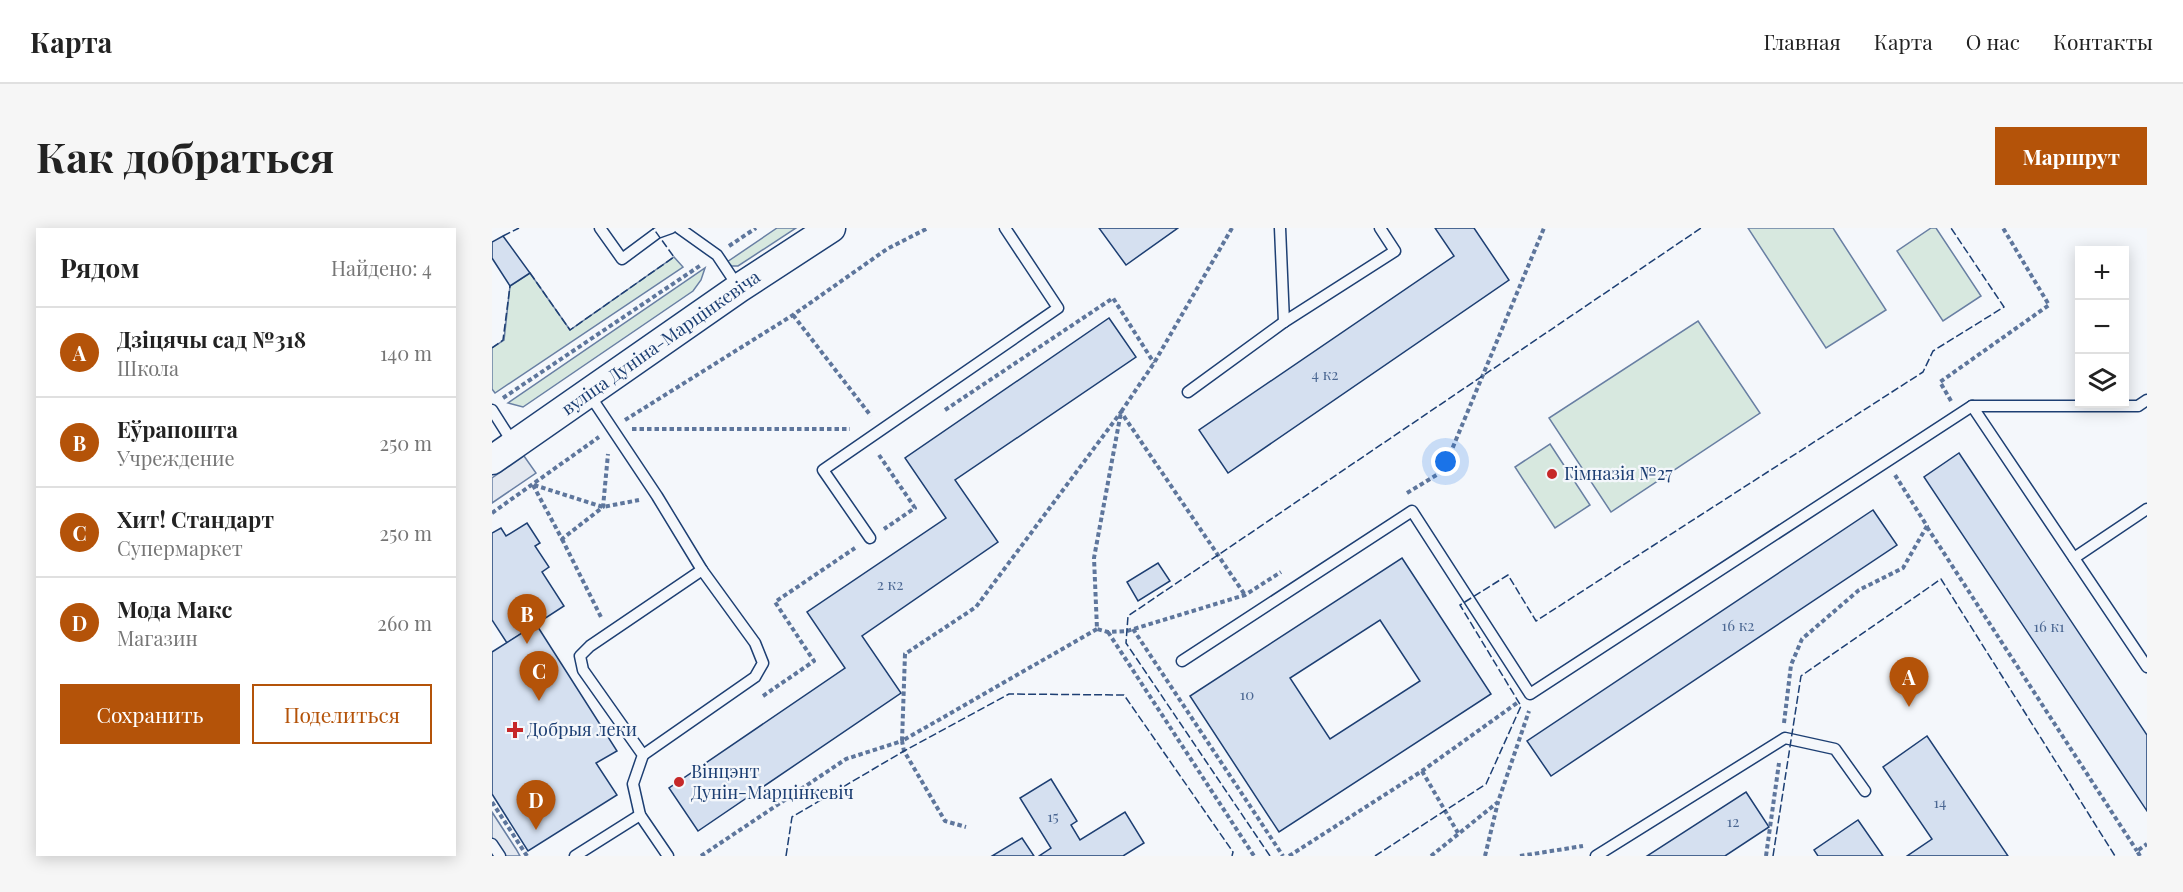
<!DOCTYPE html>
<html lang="ru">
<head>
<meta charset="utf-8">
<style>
  :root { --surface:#fff; --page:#f6f6f6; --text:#222; --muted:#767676; --line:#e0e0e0; --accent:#b45309 }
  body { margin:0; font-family:"Playfair Display",serif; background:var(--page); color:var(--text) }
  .controls { position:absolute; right:18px; top:18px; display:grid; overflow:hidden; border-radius:0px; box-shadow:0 3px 15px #0003 }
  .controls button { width:54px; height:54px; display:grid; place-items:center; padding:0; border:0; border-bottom:2px solid var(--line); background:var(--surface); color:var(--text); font:30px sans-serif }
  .you { position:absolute; left:954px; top:234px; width:21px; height:21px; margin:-15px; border:4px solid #fff; border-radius:50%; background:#1a73e8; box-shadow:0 0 0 9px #1a73e833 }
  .badge { display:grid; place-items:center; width:39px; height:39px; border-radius:50%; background:var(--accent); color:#fff; font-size:20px; font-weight:700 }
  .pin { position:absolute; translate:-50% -50px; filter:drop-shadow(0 2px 3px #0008) }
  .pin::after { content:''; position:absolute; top:32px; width:21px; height:18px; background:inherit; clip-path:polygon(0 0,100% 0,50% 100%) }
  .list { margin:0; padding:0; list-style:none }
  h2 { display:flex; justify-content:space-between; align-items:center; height:78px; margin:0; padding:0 24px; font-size:26px }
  h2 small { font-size:20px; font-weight:400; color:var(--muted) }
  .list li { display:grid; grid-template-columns:39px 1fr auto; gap:18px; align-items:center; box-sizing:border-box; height:90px; padding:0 24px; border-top:2px solid var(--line) }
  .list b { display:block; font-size:22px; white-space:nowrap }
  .list p { margin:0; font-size:20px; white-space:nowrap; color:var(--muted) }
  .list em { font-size:20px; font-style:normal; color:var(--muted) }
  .actions { display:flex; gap:12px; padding:18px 24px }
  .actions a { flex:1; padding:14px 0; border:2px solid var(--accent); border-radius:0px; text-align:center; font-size:21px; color:var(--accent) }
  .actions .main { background:var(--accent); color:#fff }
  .icon { flex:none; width:33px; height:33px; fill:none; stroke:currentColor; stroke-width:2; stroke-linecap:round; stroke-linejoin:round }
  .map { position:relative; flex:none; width:1655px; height:628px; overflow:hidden; border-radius:0px }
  header { display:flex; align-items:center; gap:36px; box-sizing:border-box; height:84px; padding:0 30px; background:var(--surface); border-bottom:2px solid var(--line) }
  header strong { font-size:28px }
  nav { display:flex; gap:33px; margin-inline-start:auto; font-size:21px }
  .intro { display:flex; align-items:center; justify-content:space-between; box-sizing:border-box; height:144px; padding:0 36px }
  h1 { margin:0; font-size:42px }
  .button { padding:15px 27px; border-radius:0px; background:var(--accent); color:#fff; font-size:21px; font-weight:700 }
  main { display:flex; gap:36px; padding:0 36px }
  aside { flex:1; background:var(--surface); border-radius:0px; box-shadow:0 3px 15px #0003 }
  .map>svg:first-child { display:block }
  .green { fill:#d7e8df; stroke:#687fa3; stroke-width:1.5 }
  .parking { fill:#e3e8f0; stroke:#687fa3; stroke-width:1.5 }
  .building { fill:#d5e0f0; stroke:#1d3f73; stroke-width:1.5; fill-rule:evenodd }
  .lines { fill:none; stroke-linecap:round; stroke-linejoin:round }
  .service-casing { stroke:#1d3f73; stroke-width:13 }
  .tertiary-casing { stroke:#1d3f73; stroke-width:31 }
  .path { stroke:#5e769c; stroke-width:4; stroke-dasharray:4.5 3; stroke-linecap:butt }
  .service { stroke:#f4f7fb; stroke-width:10 }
  .tertiary { stroke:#f4f7fb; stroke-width:28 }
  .fence { stroke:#1d3f73; stroke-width:1.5; stroke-dasharray:8 3; stroke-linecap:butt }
  .poi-dot { fill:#c62828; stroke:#f4f7fb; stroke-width:2 }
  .labels { text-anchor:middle; stroke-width:4.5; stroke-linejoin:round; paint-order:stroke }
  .number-label { font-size:15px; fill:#4b6792 }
  .street-label { font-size:18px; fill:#1d3f73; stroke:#f4f7fb }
  .poi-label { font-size:18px; fill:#1d3f73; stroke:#f4f7fb; text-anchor:start }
</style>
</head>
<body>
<header>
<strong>Карта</strong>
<nav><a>Главная</a><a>Карта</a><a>О нас</a><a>Контакты</a></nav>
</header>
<div class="intro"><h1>Как добраться</h1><a class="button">Маршрут</a></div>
<main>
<aside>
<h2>Рядом<small>Найдено: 4</small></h2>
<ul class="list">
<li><span class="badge">A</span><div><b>Дзіцячы сад №318</b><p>Школа</p></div><em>140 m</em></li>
<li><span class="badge">B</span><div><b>Еўрапошта</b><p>Учреждение</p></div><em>250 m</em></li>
<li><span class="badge">C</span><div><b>Хит! Стандарт</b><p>Супермаркет</p></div><em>250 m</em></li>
<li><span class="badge">D</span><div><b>Мода Макс</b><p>Магазин</p></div><em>260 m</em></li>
</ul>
<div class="actions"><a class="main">Сохранить</a><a>Поделиться</a></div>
</aside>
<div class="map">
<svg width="1655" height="628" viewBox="0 0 1655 628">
  <rect width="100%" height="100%" fill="#f4f7fb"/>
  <!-- green -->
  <g class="green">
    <path d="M 285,0 L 304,0 L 246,38 L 240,38 L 235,34 Z"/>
    <path d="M 1256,0 L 1341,0 L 1394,82 L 1334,120 Z"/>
    <path d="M 1439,0 L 1444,0 L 1489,68 L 1451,93 L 1405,23 Z"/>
    <path d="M 182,29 L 191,39 L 3,165 L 0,161 L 0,120 L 12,112 L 18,58 L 38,45 L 78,102 Z"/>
    <path d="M 213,40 L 209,52 L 201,63 L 31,179 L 16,175 Z"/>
    <path d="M 1206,93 L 1268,185 L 1119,284 L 1057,190 Z"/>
    <path d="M 1058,216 L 1098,277 L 1063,300 L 1023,239 Z"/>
  </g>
  <!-- parking -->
  <g class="parking">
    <path d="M 32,228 L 44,245 L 0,275 L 0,250 Z"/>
    <path d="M 0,584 L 24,621 L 28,628 L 0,628 Z"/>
  </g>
  <!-- building -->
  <g class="building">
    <path d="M 607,0 L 686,0 L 634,37 Z"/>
    <path d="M 943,0 L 982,0 L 1017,52 L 736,245 L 707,202 L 962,28 Z"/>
    <path d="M 11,8 L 38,45 L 18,58 L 0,30 L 0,14 Z"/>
    <path d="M 617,90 L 644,129 L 463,252 L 506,314 L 370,408 L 409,465 L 206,603 L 177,560 L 353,440 L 315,384 L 454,290 L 413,230 Z"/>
    <path d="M 1467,225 L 1655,507 L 1655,583 L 1432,249 Z"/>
    <path d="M 1381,282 L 1405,317 L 1059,548 L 1035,513 Z"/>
    <path d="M 35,295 L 48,315 L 43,318 L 57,339 L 50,344 L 72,378 L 15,415 L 0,392 L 0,305 L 9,300 L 14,308 Z"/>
    <path d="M 910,330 L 999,466 L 787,604 L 698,468 ZM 888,392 L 928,453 L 838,511 L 798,450 Z"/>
    <path d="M 666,335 L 678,353 L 646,373 L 635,354 Z"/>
    <path d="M 44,396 L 125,523 L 104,535 L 125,567 L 36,623 L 0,566 L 0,424 Z"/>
    <path d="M 1435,508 L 1516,628 L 1415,628 L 1440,611 L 1391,539 Z"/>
    <path d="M 559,551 L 585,593 L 579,597 L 588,612 L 633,584 L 652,615 L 631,628 L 547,628 L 559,620 L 528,570 Z"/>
    <path d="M 1254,564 L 1277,599 L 1233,628 L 1155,628 Z"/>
    <path d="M 1366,592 L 1391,628 L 1326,628 L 1322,622 Z"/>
    <path d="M 530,610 L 542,628 L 500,628 Z"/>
  </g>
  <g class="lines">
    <defs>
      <g id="service">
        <path d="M 108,0 L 130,31 L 165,5 L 179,0"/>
        <path d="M 187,0 L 225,27 L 247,60"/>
        <path d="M 788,0 L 792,94"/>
        <path d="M 696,164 L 792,94 L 903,23 L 888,0"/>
        <path d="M 97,166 L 165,268 L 210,342 L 263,415 L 271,435 L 263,449 L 151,527"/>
        <path d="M 1480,178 L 1655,439"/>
        <path d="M 0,182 L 21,215"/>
        <path d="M 378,310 L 331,242 L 566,80 L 513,0"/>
        <path d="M 1582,330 L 1655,281"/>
        <path d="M 690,433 L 920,283 L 1038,466 L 1480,178 L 1646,178 L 1655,172"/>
        <path d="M 0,616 L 8,628"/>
        <path d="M 83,628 L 148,587"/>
        <path d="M 176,628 L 148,587 L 141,556 L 151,527 L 91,442 L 88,428 L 98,418 L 210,342"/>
        <path d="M 1104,628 L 1293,510 L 1343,521 L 1373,563"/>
      </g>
      <path id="tertiary" d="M 0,232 L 247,60 L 339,0"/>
    </defs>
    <!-- service casing -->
    <use href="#service" class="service-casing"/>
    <!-- tertiary casing -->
    <use href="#tertiary" class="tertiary-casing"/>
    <!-- path -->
    <g class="path">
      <path d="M 740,0 L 662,135 L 629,184 L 602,330 L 605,401 L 616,404 L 635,403 L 753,367 L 789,344"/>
      <path d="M 237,18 L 264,0"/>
      <path d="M 301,87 L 379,188"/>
      <path d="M 11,170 L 209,37"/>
      <path d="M 1459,173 L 1448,154 L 1557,77 L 1511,0"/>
      <path d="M 453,182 L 621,70 L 662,135"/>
      <path d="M 133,192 L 301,87 L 395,21 L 436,0"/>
      <path d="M 140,201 L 358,201"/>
      <path d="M 387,227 L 423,280 L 392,301"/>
      <path d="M 41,257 L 70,311 L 111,279 L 116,226"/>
      <path d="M 42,257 L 111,279 L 147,272"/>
      <path d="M 915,265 L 951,243 L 1052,0"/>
      <path d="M 0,285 L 107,209"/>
      <path d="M 1435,299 L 1645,623"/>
      <path d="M 70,311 L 109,389"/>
      <path d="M 605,401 L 410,513 L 413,426 L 484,379 L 629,184 L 753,367"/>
      <path d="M 641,401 L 791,628"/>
      <path d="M 616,404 L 762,628"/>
      <path d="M 271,468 L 322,433 L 283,374 L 363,320"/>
      <path d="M 1292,495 L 1299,437 L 1310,411 L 1367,362 L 1411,340 L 1435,298 L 1403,247"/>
      <path d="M 930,543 L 966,605"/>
      <path d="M 0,574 L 35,628"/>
      <path d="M 209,628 L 354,531 L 410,513 L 412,523 L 453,593 L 474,599"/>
      <path d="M 797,628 L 930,543 L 1025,475"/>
      <path d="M 939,628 L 1006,574 L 1037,483"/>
      <path d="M 993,628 L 1006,574"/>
      <path d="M 1028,628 L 1091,618"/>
      <path d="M 1274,628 L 1287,535"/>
      <path d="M 1648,628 L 1645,623 L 1655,616"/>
    </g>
    <!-- service -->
    <use href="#service" class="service"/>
    <!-- tertiary -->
    <use href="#tertiary" class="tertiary"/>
    <!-- fence -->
    <g class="fence">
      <path d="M 11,8 L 27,0"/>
      <path d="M 38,45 L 78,102 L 182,29 L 161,0"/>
      <path d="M 0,120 L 11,112 L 18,58"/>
      <path d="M 294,628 L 300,589 L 412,523 L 517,466 L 632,467 L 741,624 L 740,628"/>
      <path d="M 778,628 L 634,415 L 636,388 L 1209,0"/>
      <path d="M 883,628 L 994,556 L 1029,478 L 968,377 L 1016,347 L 1044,393 L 1431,144 L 1441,123 L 1512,79 L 1459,0"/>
      <path d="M 1281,628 L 1309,448 L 1449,351 L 1623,628"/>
    </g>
  </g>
  <!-- markers -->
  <g class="poi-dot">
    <circle cx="1060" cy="246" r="6"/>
    <path d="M20 493h6v6h6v6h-6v6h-6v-6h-6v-6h6z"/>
    <circle cx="187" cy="554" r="6"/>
  </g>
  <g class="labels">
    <!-- number labels -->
    <g class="number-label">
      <text x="833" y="152">4 к2</text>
      <text x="398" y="362">2 к2</text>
      <text x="1246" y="403">16 к2</text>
      <text x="1557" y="404">16 к1</text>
      <text x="755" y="472">10</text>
      <text x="1448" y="580">14</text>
      <text x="561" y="594">15</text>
      <text x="1241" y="599">12</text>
    </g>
    <!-- street labels -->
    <g class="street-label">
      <text transform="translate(169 115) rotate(-35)" y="6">вуліца Дуніна-Марцінкевіча</text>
    </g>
    <!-- poi labels -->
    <g class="poi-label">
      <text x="1072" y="252">Гімназія №27</text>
      <text x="35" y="508">Добрыя леки</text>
      <text x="199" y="550">Вінцэнт<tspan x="199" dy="21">Дунін-Марцінкевіч</tspan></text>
    </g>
  </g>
</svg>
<div class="controls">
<button>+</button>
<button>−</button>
<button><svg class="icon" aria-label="layers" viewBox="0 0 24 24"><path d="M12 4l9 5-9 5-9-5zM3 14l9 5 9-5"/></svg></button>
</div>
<div class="you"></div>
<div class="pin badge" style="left:1417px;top:479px">A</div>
<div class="pin badge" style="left:35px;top:416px">B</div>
<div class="pin badge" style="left:47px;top:473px">C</div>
<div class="pin badge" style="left:44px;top:602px">D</div>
</div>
</main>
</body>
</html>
